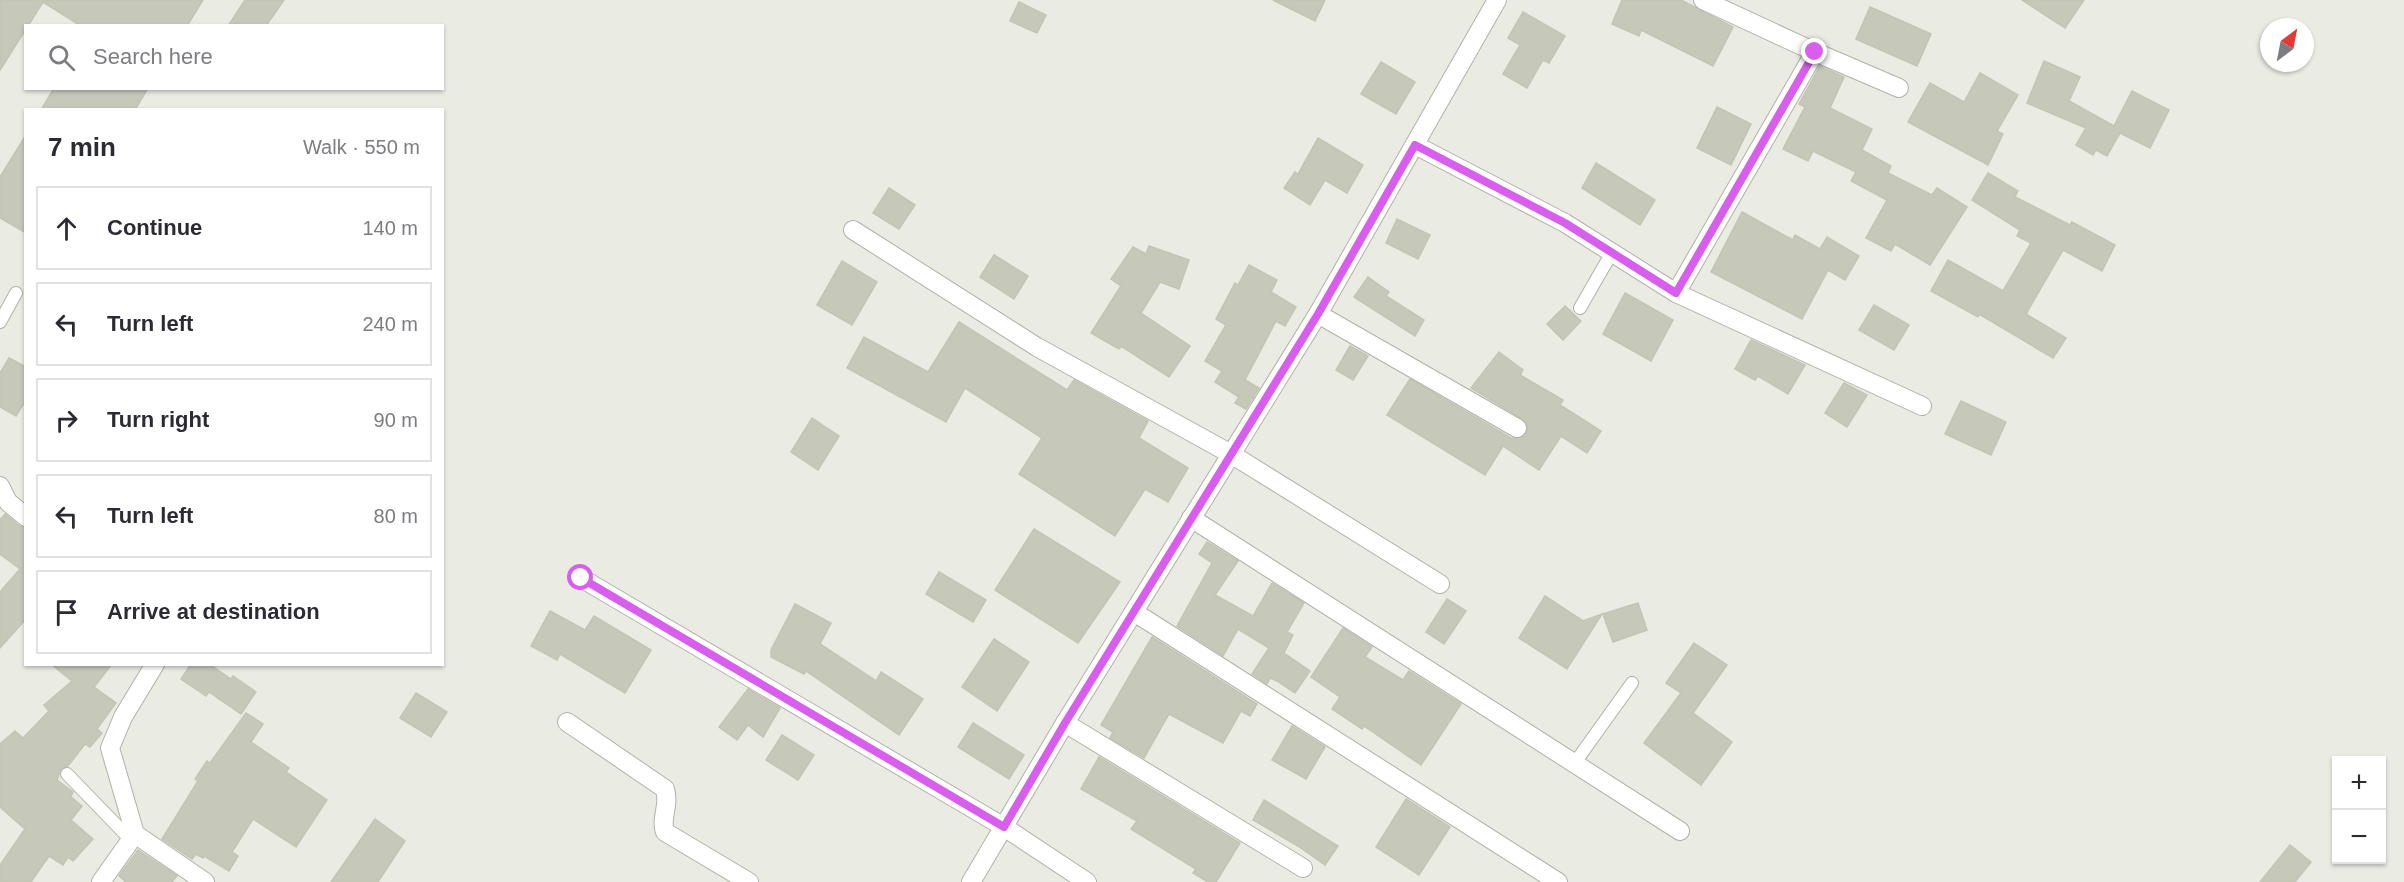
<!DOCTYPE html>
<html lang="en">
<head>
<meta charset="utf-8">
<style>
  :root { --surface:#fff; --page:#f2f2f3; --text:#2b2b33; --muted:#7c7c81; --line:#e1e1e2 }
  body { margin:0; font-family:Helvetica,sans-serif; background:var(--page); color:var(--text) }
  .controls { position:absolute; right:18px; bottom:18px; display:grid; overflow:hidden; border-radius:0px; box-shadow:0 2px 4px #0004 }
  .controls button { width:54px; height:54px; display:grid; place-items:center; padding:0; border:0; border-bottom:2px solid var(--line); background:var(--surface); color:var(--text); font:30px sans-serif }
  .compass { position:absolute; left:2260px; top:18px; width:54px; height:54px; border-radius:50%; background:var(--surface); box-shadow:0 2px 4px #0004; rotate:32deg }
  .stop { position:absolute; width:18px; height:18px; margin:-14px; border:4px solid #d85eed; border-radius:50%; background:#fff }
  .stop.end { background:#d85eed; border-color:#fff; box-shadow:0 2px 6px #0008 }
  .list { margin:0; padding:0; list-style:none }
  h2 { display:flex; justify-content:space-between; align-items:center; height:78px; margin:0; padding:0 24px; font-size:26px }
  h2 small { font-size:20px; font-weight:400; color:var(--muted) }
  .list li { display:grid; grid-template-columns:39px 1fr auto; gap:18px; align-items:center; box-sizing:border-box; height:84px; margin:0 12px 12px; padding:0 12px; border:2px solid var(--line); border-radius:0px }
  .list b { display:block; font-size:22px; white-space:nowrap }
  .list em { font-size:20px; font-style:normal; color:var(--muted) }
  .icon { flex:none; width:33px; height:33px; fill:none; stroke:currentColor; stroke-width:2; stroke-linecap:round; stroke-linejoin:round }
  .map { position:relative; flex:none; width:2404px; height:882px; overflow:hidden }
  .search { position:absolute; background:var(--surface); box-shadow:0 2px 4px #0004; left:24px; top:24px; width:420px; height:66px; display:flex; align-items:center; gap:15px; box-sizing:border-box; padding:0 21px; border-radius:0px; color:var(--muted); font-size:22px }
  .panel { position:absolute; background:var(--surface); box-shadow:0 2px 4px #0004; left:24px; top:108px; width:420px; height:558px; border-radius:0px }
  .map>svg:first-child { display:block }
  .building { fill:#c6c9ba; stroke:#c2c5b4; stroke-width:1.5 }
  .lines { fill:none; stroke-linecap:round; stroke-linejoin:round }
  .service-casing { stroke:#afb3a5; stroke-width:14 }
  .minor-casing { stroke:#afb3a5; stroke-width:20 }
  .service { stroke:#fff; stroke-width:12 }
  .minor { stroke:#fff; stroke-width:18 }
  .route { stroke:#d85eed; stroke-width:8 }
</style>
</head>
<body>
<div class="map">
<svg width="2404" height="882" viewBox="0 0 2404 882">
  <rect width="100%" height="100%" fill="#eaebe2"/>
  <!-- building -->
  <g class="building">
    <path d="M 0,0 L 203,0 L 187,26 L 81,26 L 43,2 L 28,26 L 26,26 L 26,29 L 0,70 Z"/>
    <path d="M 245,0 L 284,0 L 266,26 L 228,26 Z"/>
    <path d="M 1273,0 L 1325,0 L 1315,21 Z"/>
    <path d="M 1622,0 L 1681,0 L 1733,27 L 1713,66 L 1641,30 L 1639,36 L 1612,24 Z"/>
    <path d="M 2022,0 L 2084,0 L 2065,28 Z"/>
    <path d="M 1019,2 L 1046,15 L 1037,33 L 1010,21 Z"/>
    <path d="M 1870,7 L 1931,34 L 1917,66 L 1856,39 Z"/>
    <path d="M 1523,12 L 1565,36 L 1549,63 L 1543,60 L 1527,88 L 1503,74 L 1520,45 L 1508,38 Z"/>
    <path d="M 2044,61 L 2080,77 L 2069,101 L 2114,126 L 2132,91 L 2169,110 L 2150,148 L 2120,133 L 2107,156 L 2096,150 L 2093,155 L 2076,145 L 2086,128 L 2027,103 Z"/>
    <path d="M 1381,62 L 1415,82 L 1396,114 L 1361,94 Z"/>
    <path d="M 1820,66 L 1844,77 L 1830,108 L 1872,129 L 1862,150 L 1891,166 L 1888,173 L 1932,195 L 1937,188 L 1967,207 L 1930,265 L 1895,244 L 1891,251 L 1866,238 L 1887,200 L 1851,181 L 1856,172 L 1813,151 L 1808,161 L 1783,149 L 1805,107 L 1799,104 Z"/>
    <path d="M 1980,73 L 2018,95 L 1997,131 L 2003,134 L 1988,165 L 1908,122 L 1930,83 L 1964,102 Z"/>
    <path d="M 54,88 L 148,88 L 135,110 L 41,110 Z"/>
    <path d="M 1717,107 L 1751,124 L 1731,165 L 1697,148 Z"/>
    <path d="M 26,135 L 26,233 L 0,218 L 0,177 Z"/>
    <path d="M 1318,138 L 1363,165 L 1347,193 L 1325,180 L 1310,205 L 1284,188 L 1295,172 L 1298,174 Z"/>
    <path d="M 1596,163 L 1655,200 L 1640,225 L 1582,188 Z"/>
    <path d="M 1988,173 L 2018,191 L 2015,197 L 2070,225 L 2072,222 L 2115,245 L 2102,271 L 2063,250 L 2026,314 L 2066,338 L 2053,358 L 1979,314 L 1978,317 L 1931,291 L 1948,260 L 2003,291 L 2031,243 L 2017,236 L 2020,230 L 1972,200 Z"/>
    <path d="M 889,188 L 915,205 L 899,229 L 873,213 Z"/>
    <path d="M 1742,212 L 1793,240 L 1795,235 L 1820,249 L 1827,237 L 1859,256 L 1845,280 L 1828,270 L 1802,319 L 1711,272 Z"/>
    <path d="M 1397,219 L 1430,235 L 1418,259 L 1386,243 Z"/>
    <path d="M 1149,246 L 1189,260 L 1179,289 L 1160,282 L 1141,313 L 1190,346 L 1169,377 L 1121,346 L 1119,349 L 1091,333 L 1121,286 L 1111,279 L 1133,247 L 1146,254 Z"/>
    <path d="M 994,255 L 1028,276 L 1014,299 L 980,277 Z"/>
    <path d="M 842,261 L 877,282 L 852,325 L 817,305 Z"/>
    <path d="M 1249,265 L 1277,280 L 1271,292 L 1296,307 L 1285,326 L 1276,321 L 1245,380 L 1259,388 L 1246,409 L 1235,403 L 1239,397 L 1215,382 L 1222,371 L 1205,361 L 1226,325 L 1216,319 L 1235,283 L 1238,285 Z"/>
    <path d="M 1368,277 L 1389,292 L 1386,296 L 1424,320 L 1415,336 L 1354,297 Z"/>
    <path d="M 1625,293 L 1673,320 L 1651,361 L 1603,334 Z"/>
    <path d="M 1874,305 L 1909,325 L 1894,350 L 1859,330 Z"/>
    <path d="M 1565,306 L 1581,321 L 1563,340 L 1547,324 Z"/>
    <path d="M 959,322 L 1067,390 L 1074,380 L 1148,421 L 1139,438 L 1188,468 L 1168,502 L 1145,489 L 1115,536 L 1019,474 L 1042,438 L 965,388 L 946,422 L 847,368 L 864,337 L 928,372 Z"/>
    <path d="M 1751,340 L 1805,365 L 1788,394 L 1758,376 L 1755,380 L 1735,369 Z"/>
    <path d="M 1350,346 L 1368,356 L 1353,380 L 1336,370 Z"/>
    <path d="M 1499,352 L 1523,370 L 1520,375 L 1563,400 L 1560,405 L 1601,431 L 1587,453 L 1561,436 L 1539,470 L 1503,446 L 1485,475 L 1387,415 L 1410,379 L 1511,438 L 1522,438 L 1528,429 L 1523,419 L 1471,388 Z"/>
    <path d="M 9,358 L 26,367 L 26,400 L 16,416 L 0,407 L 0,373 Z"/>
    <path d="M 1844,383 L 1867,395 L 1847,427 L 1825,413 Z"/>
    <path d="M 1961,401 L 2006,422 L 1991,455 L 1945,434 Z"/>
    <path d="M 812,418 L 839,436 L 818,470 L 791,452 Z"/>
    <path d="M 5,514 L 19,526 L 26,528 L 26,619 L 0,648 L 0,592 L 20,569 L 0,554 L 0,520 Z"/>
    <path d="M 1034,529 L 1120,582 L 1078,643 L 995,590 Z"/>
    <path d="M 1207,542 L 1238,561 L 1215,595 L 1253,616 L 1272,583 L 1304,603 L 1287,632 L 1293,635 L 1284,653 L 1310,671 L 1295,693 L 1277,681 L 1270,678 L 1267,684 L 1252,674 L 1269,648 L 1238,629 L 1223,656 L 1177,626 L 1212,563 L 1199,554 Z"/>
    <path d="M 939,572 L 986,600 L 973,622 L 926,594 Z"/>
    <path d="M 1545,596 L 1583,621 L 1602,614 L 1567,669 L 1519,638 Z"/>
    <path d="M 1447,599 L 1466,611 L 1444,644 L 1426,632 Z"/>
    <path d="M 1638,603 L 1647,630 L 1613,642 L 1603,614 Z"/>
    <path d="M 795,604 L 831,623 L 820,644 L 876,681 L 881,672 L 923,699 L 899,735 L 806,671 L 804,674 L 771,657 L 771,650 Z"/>
    <path d="M 550,611 L 585,630 L 594,616 L 651,650 L 625,693 L 560,654 L 557,660 L 531,646 Z"/>
    <path d="M 1343,628 L 1372,647 L 1365,657 L 1403,680 L 1409,671 L 1461,704 L 1421,765 L 1364,726 L 1362,729 L 1332,709 L 1340,697 L 1311,677 Z"/>
    <path d="M 1152,637 L 1257,704 L 1250,716 L 1241,711 L 1223,743 L 1169,714 L 1144,758 L 1110,738 L 1113,732 L 1101,725 Z"/>
    <path d="M 994,639 L 1029,662 L 997,711 L 962,687 Z"/>
    <path d="M 1694,643 L 1727,665 L 1693,713 L 1732,742 L 1701,785 L 1644,743 L 1681,693 L 1666,683 Z"/>
    <path d="M 51,664 L 112,664 L 94,687 L 116,703 L 97,729 L 102,733 L 90,747 L 85,744 L 68,766 L 61,769 L 57,780 L 73,792 L 71,797 L 82,806 L 71,820 L 93,839 L 73,861 L 68,857 L 63,865 L 49,856 L 31,882 L 0,882 L 0,865 L 25,829 L 0,807 L 0,744 L 15,731 L 23,738 L 49,711 L 44,705 L 72,681 Z"/>
    <path d="M 191,664 L 209,664 L 231,679 L 233,676 L 256,692 L 241,714 L 209,692 L 206,696 L 181,679 Z"/>
    <path d="M 748,689 L 780,708 L 763,737 L 748,725 L 737,740 L 719,727 Z"/>
    <path d="M 416,693 L 447,712 L 431,737 L 400,718 Z"/>
    <path d="M 246,713 L 263,724 L 251,742 L 289,768 L 286,772 L 327,800 L 296,847 L 253,819 L 232,852 L 238,856 L 229,871 L 204,856 L 203,858 L 196,854 L 192,859 L 162,839 L 198,781 L 195,779 L 207,761 L 210,763 Z"/>
    <path d="M 973,723 L 1024,755 L 1009,779 L 958,747 Z"/>
    <path d="M 1292,726 L 1325,747 L 1306,779 L 1272,760 Z"/>
    <path d="M 782,735 L 814,755 L 798,780 L 766,760 Z"/>
    <path d="M 1099,757 L 1240,843 L 1216,882 L 1208,882 L 1193,873 L 1196,869 L 1131,829 L 1137,821 L 1081,789 Z"/>
    <path d="M 1406,799 L 1450,827 L 1419,875 L 1376,847 Z"/>
    <path d="M 1264,800 L 1338,846 L 1325,865 L 1298,846 L 1253,820 Z"/>
    <path d="M 375,819 L 405,841 L 378,882 L 331,882 Z"/>
    <path d="M 2290,845 L 2311,862 L 2295,882 L 2260,882 Z"/>
    <path d="M 138,850 L 177,876 L 172,882 L 126,882 L 119,876 Z"/>
  </g>
  <g class="lines">
    <defs>
      <g id="service">
        <path d="M 1580,308 L 1611,254"/>
        <path d="M 0,322 L 16,293"/>
        <path d="M 1574,764 L 1632,683"/>
        <path d="M 67,774 L 131,840"/>
      </g>
      <g id="minor">
        <path d="M 1815,52 L 1899,88"/>
        <path d="M 1415,145 L 1565,223 L 1676,293 L 1922,406"/>
        <path d="M 853,230 L 1037,347 L 1231,454 L 1440,584"/>
        <path d="M 1676,293 L 1815,52 L 1703,0"/>
        <path d="M 1318,314 L 1517,428"/>
        <path d="M 0,486 L 8,502 L 26,517"/>
        <path d="M 1191,518 L 1680,831"/>
        <path d="M 581,578 L 1004,827 L 1087,882"/>
        <path d="M 1134,612 L 1558,882"/>
        <path d="M 155,664 L 123,717 L 110,748 L 135,834 L 205,882"/>
        <path d="M 567,722 L 665,789 C 670,805 660,819 665,832 L 749,882"/>
        <path d="M 1065,723 L 1303,868"/>
        <path d="M 101,882 L 135,834"/>
        <path d="M 971,882 L 1065,723 L 1318,314 L 1497,0"/>
      </g>
    </defs>
    <!-- service casing -->
    <use href="#service" class="service-casing"/>
    <!-- minor casing -->
    <use href="#minor" class="minor-casing"/>
    <!-- service -->
    <use href="#service" class="service"/>
    <!-- minor -->
    <use href="#minor" class="minor"/>
  </g>
  <g class="lines">
    <!-- route -->
    <path class="route" d="M 581,578 L 1004,827 L 1065,723 L 1318,314 L 1415,145 L 1565,223 L 1676,293 L 1815,52"/>
  </g>
</svg>
<div class="controls">
<button>+</button>
<button>−</button>
</div>
<svg class="compass" viewBox="-18 -18 36 36"><path d="M0-13l5 13h-10z" fill="#e53935"/><path d="M0 13l5-13h-10z" fill="#7c7c81"/></svg>
<div class="stop" style="left:581px;top:578px"></div>
<div class="stop end" style="left:1815px;top:52px"></div>
<div class="search"><svg class="icon" aria-label="search" viewBox="0 0 24 24"><circle cx="10" cy="10" r="6"/><path d="M15 15l6 6"/></svg>Search here</div>
<section class="panel">
<h2>7 min<small>Walk · 550 m</small></h2>
<ul class="list">
<li><svg class="icon" aria-label="ahead" viewBox="0 0 24 24"><path d="M12 20V5M6 11l6-6 6 6"/></svg><div><b>Continue</b></div><em>140 m</em></li>
<li><svg class="icon" aria-label="left" viewBox="0 0 24 24"><path d="M17 20v-9H6M10 6l-5 5 5 5"/></svg><div><b>Turn left</b></div><em>240 m</em></li>
<li><svg class="icon" aria-label="right" viewBox="0 0 24 24"><path d="M7 20v-9h11M14 6l5 5-5 5"/></svg><div><b>Turn right</b></div><em>90 m</em></li>
<li><svg class="icon" aria-label="left" viewBox="0 0 24 24"><path d="M17 20v-9H6M10 6l-5 5 5 5"/></svg><div><b>Turn left</b></div><em>80 m</em></li>
<li><svg class="icon" aria-label="arrive" viewBox="0 0 24 24"><path d="M6 21V4h12l-3 4 3 4H6"/></svg><div><b>Arrive at destination</b></div></li>
</ul>
</section>
</div>
</body>
</html>
